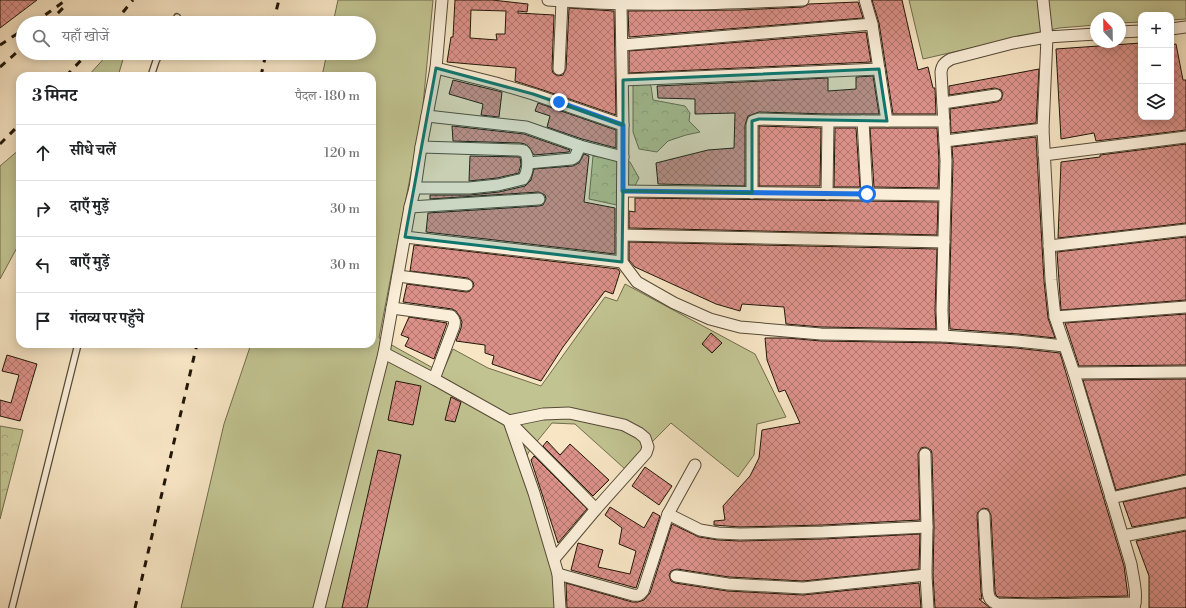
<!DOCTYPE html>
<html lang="hi">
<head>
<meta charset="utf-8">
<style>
  :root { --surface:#fff; --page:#f2f2f2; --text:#202124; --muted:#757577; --line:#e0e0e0 }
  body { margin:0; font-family:"Libre Bodoni","Noto Serif Devanagari",serif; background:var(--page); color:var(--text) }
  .controls { position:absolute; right:12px; top:12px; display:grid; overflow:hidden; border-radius:8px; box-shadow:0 2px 10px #0003 }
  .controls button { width:36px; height:36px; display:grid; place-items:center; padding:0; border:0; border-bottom:1px solid var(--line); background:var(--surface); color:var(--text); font:20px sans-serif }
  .compass { position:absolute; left:1090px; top:12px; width:36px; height:36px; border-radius:50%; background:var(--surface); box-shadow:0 2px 10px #0003; rotate:338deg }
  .stop { position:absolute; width:12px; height:12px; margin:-9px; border:3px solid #1a73e8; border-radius:50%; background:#fff }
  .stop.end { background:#1a73e8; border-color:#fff; box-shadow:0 1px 4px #0008 }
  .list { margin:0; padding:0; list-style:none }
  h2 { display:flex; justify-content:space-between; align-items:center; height:52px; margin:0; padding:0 16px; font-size:17px }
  h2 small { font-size:13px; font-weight:400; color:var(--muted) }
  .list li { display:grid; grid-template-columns:26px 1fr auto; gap:12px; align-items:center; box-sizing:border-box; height:56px; padding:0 16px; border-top:1px solid var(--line) }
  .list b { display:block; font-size:15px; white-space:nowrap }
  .list em { font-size:13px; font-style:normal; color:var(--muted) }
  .icon { flex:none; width:22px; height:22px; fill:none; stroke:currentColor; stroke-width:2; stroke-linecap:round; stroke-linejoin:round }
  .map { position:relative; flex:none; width:1186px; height:608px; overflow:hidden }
  .search { position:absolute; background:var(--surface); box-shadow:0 2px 10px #0003; left:16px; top:16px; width:360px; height:44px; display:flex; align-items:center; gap:10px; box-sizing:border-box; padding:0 14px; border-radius:22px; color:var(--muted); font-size:15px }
  .panel { position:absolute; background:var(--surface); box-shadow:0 2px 10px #0003; left:16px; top:72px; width:360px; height:276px; border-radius:12px }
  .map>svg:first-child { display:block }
  .grass { fill:#c1c391; stroke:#706c4c }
  .forest { fill:url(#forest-crowns); stroke:#706c4c }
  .building { fill:url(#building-cross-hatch); stroke:#201608; fill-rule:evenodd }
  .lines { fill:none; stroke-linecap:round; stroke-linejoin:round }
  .lane-casing { stroke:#564a37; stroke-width:8 }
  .street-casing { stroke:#564a37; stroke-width:13 }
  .lane { stroke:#faeed9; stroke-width:5.5 }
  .street { stroke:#faeed9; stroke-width:11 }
  .rail { stroke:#201608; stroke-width:3; stroke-dasharray:7 7; stroke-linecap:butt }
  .route { stroke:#1a73e8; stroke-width:5 }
  .marked { fill:#0f766e; fill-opacity:0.2; stroke:#0f766e; stroke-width:3; stroke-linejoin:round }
</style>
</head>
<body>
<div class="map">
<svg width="1186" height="608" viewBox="0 0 1186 608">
  <defs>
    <pattern id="forest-crowns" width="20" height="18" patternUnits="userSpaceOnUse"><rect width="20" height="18" fill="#c1c391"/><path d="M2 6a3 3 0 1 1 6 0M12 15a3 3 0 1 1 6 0" fill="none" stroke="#a6a77c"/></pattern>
    <pattern id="building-cross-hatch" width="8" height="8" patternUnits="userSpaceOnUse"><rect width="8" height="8" fill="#db9189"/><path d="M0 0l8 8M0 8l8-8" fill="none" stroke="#b1756e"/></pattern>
  </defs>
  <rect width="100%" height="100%" fill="#f7e5c4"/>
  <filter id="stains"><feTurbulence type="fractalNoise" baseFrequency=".005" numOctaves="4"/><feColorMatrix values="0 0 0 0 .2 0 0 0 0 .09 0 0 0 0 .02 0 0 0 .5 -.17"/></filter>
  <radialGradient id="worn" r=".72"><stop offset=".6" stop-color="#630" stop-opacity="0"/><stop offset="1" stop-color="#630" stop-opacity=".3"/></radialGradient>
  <!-- grass -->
  <g class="grass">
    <path d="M 338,0 L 433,0 L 422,116 L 379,338 L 442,373 L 453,349 L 488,368 L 541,386 L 605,297 L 617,301 L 625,284 L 755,354 L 786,417 L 757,424 L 754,455 L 738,477 L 671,423 L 625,469 L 575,424 L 552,423 L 530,450 L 526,457 L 563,608 L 181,608 L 224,424 L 251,344 L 372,344 L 372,76 L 322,76 L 327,53 L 369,53 L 369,23 L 333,23 Z"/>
    <path d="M 909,0 L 1186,0 L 1186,19 L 1171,20 L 1171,15 L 1141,15 L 1141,22 L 1120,23 L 1120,18 L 1096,18 L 1096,25 L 1059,28 L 923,59 Z"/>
    <path d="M 109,53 L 125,53 L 118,76 L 88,76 Z"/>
    <path d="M 20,149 L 20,242 L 0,279 L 0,166 Z"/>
  </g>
  <!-- forest -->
  <g class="forest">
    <path d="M 647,83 L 651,86 L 653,100 L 685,106 L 690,113 L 689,121 L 700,132 L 686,135 L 668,141 L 657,152 L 639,149 L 633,132 L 633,86 L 636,84 Z"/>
    <path d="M 593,156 L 606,157 L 630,162 L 639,178 L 629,197 L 617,205 L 589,199 Z"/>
    <path d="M 0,426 L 23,430 L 0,519 Z"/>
  </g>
  <!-- building -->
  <g class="building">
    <path d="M 0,0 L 37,0 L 0,28 Z"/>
    <path d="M 455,0 L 492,0 L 528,4 L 527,12 L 518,11 L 518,13 L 554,15 L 552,69 L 553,73 L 558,76 L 563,75 L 566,69 L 569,8 L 614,11 L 616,115 L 543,90 L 515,81 L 516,68 L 447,62 L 451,37 L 453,37 ZM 471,10 L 506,11 L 505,34 L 496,34 L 497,40 L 470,38 Z"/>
    <path d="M 872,0 L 902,0 L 918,70 L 928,67 L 933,88 L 935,88 L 936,114 L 893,114 L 879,23 Z"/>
    <path d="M 858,2 L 863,18 L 629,37 L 628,11 L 740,10 L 803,7 L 809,4 Z"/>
    <path d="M 866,32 L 871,62 L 629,73 L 629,51 Z"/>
    <path d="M 1141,43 L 1141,117 L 1171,117 L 1171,45 L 1176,44 L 1183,80 L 1186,80 L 1186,130 L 1096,141 L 1094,133 L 1061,139 L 1056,49 Z"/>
    <path d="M 1039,69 L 1036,123 L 951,133 L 950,109 L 997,102 L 1001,100 L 1003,94 L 1001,90 L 995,88 L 949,95 L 949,86 Z"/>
    <path d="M 873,76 L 879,114 L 828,114 L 759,112 L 748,116 L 745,125 L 745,186 L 658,184 L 656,163 L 708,150 L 734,148 L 735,113 L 695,114 L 695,99 L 658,98 L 657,86 L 828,78 L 828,91 L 856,89 L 856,77 Z"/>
    <path d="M 453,80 L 502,92 L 499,117 L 481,115 L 483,104 L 449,94 Z"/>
    <path d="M 538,103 L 616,130 L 616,148 L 582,139 L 547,127 L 550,116 L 535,111 Z"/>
    <path d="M 452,126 L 524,134 L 570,150 L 569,152 L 534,155 L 529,147 L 525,144 L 520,143 L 453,141 Z"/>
    <path d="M 759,126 L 821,128 L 820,186 L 759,186 Z"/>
    <path d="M 835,128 L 856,128 L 860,187 L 834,187 Z"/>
    <path d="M 870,128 L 937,128 L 939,161 L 938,188 L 874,187 Z"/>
    <path d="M 1036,137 L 1044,281 L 1048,318 L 1055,338 L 1018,334 L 950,329 L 949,310 L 953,161 L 952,147 Z"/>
    <path d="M 1186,144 L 1186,223 L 1058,238 L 1061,162 L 1100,157 L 1100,155 Z"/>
    <path d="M 584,154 L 589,156 L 584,202 L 615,208 L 615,254 L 426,232 L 428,213 L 539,206 L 543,205 L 546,199 L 545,195 L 539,192 L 430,199 L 430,195 L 470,195 L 499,192 L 525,186 L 531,180 L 534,169 L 573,166 L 579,163 Z"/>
    <path d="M 470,156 L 520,157 L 521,165 L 519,171 L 519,173 L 497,178 L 469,181 Z"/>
    <path d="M 635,198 L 938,202 L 937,235 L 629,228 L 629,211 L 635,212 Z"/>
    <path d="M 1186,237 L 1186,300 L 1061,310 L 1057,252 Z"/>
    <path d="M 629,242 L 937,249 L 935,310 L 936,329 L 821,327 L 786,324 L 784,307 L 742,304 L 740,311 L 716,304 L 635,267 L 629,260 Z"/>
    <path d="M 414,245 L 618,269 L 620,272 L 613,294 L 605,291 L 563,347 L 541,381 L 492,364 L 494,356 L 485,353 L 485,345 L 456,341 L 461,328 L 462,322 L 460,317 L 456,311 L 452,309 L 403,302 L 407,284 L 466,292 L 470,291 L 474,286 L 473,282 L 468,278 L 410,271 Z"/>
    <path d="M 1186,314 L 1186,365 L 1079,366 L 1065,323 Z"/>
    <path d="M 409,317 L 447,323 L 434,359 L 405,346 L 409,338 L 401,335 Z"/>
    <path d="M 711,333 L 722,343 L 712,353 L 702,344 Z"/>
    <path d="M 765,338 L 787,338 L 821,341 L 943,343 L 1016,348 L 1060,353 L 1124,566 L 1128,596 L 1034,598 L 998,597 L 996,595 L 995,591 L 991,515 L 988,509 L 983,508 L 978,512 L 977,515 L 981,592 L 982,599 L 979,599 L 990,608 L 935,608 L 933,575 L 934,527 L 932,454 L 931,450 L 925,447 L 921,448 L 918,454 L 920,520 L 823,525 L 740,527 L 714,525 L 714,521 L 725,520 L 723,506 L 750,476 L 759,458 L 762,430 L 800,423 L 785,390 L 779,392 L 767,360 Z"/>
    <path d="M 7,355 L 37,364 L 20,421 L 0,416 L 0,400 L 11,403 L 19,375 L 2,371 Z"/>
    <path d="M 1186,379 L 1186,474 L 1116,490 L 1083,380 Z"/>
    <path d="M 396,381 L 421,386 L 413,425 L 388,420 Z"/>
    <path d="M 451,397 L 461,402 L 455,422 L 445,420 Z"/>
    <path d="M 547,441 L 560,455 L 570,444 L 609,480 L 593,496 L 543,446 Z"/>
    <path d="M 378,450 L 401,455 L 367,608 L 342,608 Z"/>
    <path d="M 534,456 L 587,509 L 558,543 L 531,460 Z"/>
    <path d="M 645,467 L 672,486 L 659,505 L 632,486 Z"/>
    <path d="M 1186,488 L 1186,517 L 1132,527 L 1123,502 Z"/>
    <path d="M 610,507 L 644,528 L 653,512 L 660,516 L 636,588 L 571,570 L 578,543 L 603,550 L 598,567 L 630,574 L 636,551 L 619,544 L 622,528 L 605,515 Z"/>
    <path d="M 672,524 L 699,537 L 718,540 L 740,541 L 823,539 L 920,534 L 919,569 L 803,581 L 729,577 L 677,569 L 671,571 L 669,575 L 671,581 L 675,583 L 727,591 L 803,595 L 919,583 L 921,608 L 567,608 L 566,583 L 632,602 L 638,602 L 644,600 L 650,593 Z"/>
    <path d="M 1186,531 L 1186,608 L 1149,608 L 1149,576 L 1136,541 Z"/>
  </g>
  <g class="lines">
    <defs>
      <g id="lane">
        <path d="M 174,23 L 177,17"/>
        <path d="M 151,76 L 156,61 L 160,53"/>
        <path d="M 12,608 L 78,344"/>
      </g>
      <g id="street">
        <path d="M 548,0 C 633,7 718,4 803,0"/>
        <path d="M 865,0 L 872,24 L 887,121"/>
        <path d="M 1043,0 L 1047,37 L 1043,129 L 1051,280 L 1055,317 L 1074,373 L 1131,564 C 1133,578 1138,594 1134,608"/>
        <path d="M 621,4 L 623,125 L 622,262"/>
        <path d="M 1171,29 L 1186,27"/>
        <path d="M 1120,32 L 1141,31"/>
        <path d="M 622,45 L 872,24"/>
        <path d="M 436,68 L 496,83 L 533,94 L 623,125"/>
        <path d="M 559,69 L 562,1"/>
        <path d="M 623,80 L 879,69"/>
        <path d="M 943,103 L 996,95"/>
        <path d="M 427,116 L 526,127 L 580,146 L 623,157"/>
        <path d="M 863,121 L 867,194"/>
        <path d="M 945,141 L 1043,129"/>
        <path d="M 1044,155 L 1186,137"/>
        <path d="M 528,163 L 572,159 L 575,157 L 580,146"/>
        <path d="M 415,188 L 469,188 L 498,185 L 523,179 C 528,173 530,157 524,151 L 519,150 L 421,147"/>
        <path d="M 623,191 L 945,195"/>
        <path d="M 752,193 L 752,125 L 753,121 L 759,119 L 828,121 L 944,121"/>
        <path d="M 827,194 L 828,121"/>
        <path d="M 410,207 L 539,199"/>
        <path d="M 622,235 L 944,242"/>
        <path d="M 405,237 L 622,262 L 637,282 L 674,303 L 710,319 L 740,327 L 821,334 L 943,336 L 1017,341 L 1064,346"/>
        <path d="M 1049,246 L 1186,230"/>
        <path d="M 398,276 L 467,285"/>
        <path d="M 392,308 L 451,316 C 455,320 455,322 454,326 L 434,379"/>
        <path d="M 1055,317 L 1186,307"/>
        <path d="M 943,336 L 942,310 L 946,161 L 941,72 C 942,65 944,63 951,59 L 1013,43 L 1047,37 L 1096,34"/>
        <path d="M 384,353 L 434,379 L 509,421 L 596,509"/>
        <path d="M 1074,373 L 1186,372"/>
        <path d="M 509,421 L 543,414 L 569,413 L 624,425 L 639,433 L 645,438 L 648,447 L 646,453 L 596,509 L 554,559"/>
        <path d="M 510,424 L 534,493 L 558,574 L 560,608"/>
        <path d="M 925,454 L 927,527 L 926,575 L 928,608"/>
        <path d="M 1111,498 L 1186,481"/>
        <path d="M 668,514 L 700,530 L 718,533 L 740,534 L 823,532 L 927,527"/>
        <path d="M 984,515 L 988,592 C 989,599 991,601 997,604 L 1043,605 L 1135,603"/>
        <path d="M 1123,536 L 1186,524"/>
        <path d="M 558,574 L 633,595 C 638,596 640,595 643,591 L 668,514 L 695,465"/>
        <path d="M 676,576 L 728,584 L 803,588 L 926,575"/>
        <path d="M 319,608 L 384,353 L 410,207 L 415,188 L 421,147 L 436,68 L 442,0"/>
      </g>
    </defs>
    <!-- lane casing -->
    <use href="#lane" class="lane-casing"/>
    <!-- street casing -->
    <use href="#street" class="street-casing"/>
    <!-- lane -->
    <use href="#lane" class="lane"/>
    <!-- street -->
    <use href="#street" class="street"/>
    <!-- rail -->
    <g class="rail">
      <path d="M 34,23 L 66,0"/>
      <path d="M 48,23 L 64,7"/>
      <path d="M 114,23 L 133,0"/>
      <path d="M 273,23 L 279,0"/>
      <path d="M 0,45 L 23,30"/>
      <path d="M 0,67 L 23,47"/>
      <path d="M 66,76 L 88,53"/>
      <path d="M 261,76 L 266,53"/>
      <path d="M 0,144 L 20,124"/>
      <path d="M 135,608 L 197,344"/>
    </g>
  </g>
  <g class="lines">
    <!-- route -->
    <path class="route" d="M 559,102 L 623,125 L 623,191 L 867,194"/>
  </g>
  <!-- marked area -->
  <path class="marked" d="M 436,68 L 533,94 L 623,125 L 623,80 L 879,69 L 887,121 L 759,119 L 752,121 L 752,193 L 623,191 L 622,262 L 405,237 Z"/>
  <rect width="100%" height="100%" filter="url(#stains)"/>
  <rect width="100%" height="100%" fill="url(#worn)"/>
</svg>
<div class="controls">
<button>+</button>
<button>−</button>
<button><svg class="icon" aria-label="layers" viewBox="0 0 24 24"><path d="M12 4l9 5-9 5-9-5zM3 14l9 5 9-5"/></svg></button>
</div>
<svg class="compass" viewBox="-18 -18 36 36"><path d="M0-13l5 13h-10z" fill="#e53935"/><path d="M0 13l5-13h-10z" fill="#757577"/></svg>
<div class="stop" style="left:867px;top:194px"></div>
<div class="stop end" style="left:559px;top:102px"></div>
<div class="search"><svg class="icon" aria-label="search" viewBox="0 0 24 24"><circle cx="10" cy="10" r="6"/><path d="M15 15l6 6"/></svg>यहाँ खोजें</div>
<section class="panel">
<h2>3 मिनट<small>पैदल · 180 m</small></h2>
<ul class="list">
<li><svg class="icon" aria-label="ahead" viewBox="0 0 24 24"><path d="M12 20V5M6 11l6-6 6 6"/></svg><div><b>सीधे चलें</b></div><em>120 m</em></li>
<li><svg class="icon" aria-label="right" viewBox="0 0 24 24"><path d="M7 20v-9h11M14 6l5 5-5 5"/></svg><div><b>दाएँ मुड़ें</b></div><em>30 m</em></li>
<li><svg class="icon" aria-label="left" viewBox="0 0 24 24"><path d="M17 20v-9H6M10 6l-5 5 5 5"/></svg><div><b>बाएँ मुड़ें</b></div><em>30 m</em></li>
<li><svg class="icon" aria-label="arrive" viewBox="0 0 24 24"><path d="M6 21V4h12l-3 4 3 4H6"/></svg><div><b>गंतव्य पर पहुँचे</b></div></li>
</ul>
</section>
</div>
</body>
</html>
